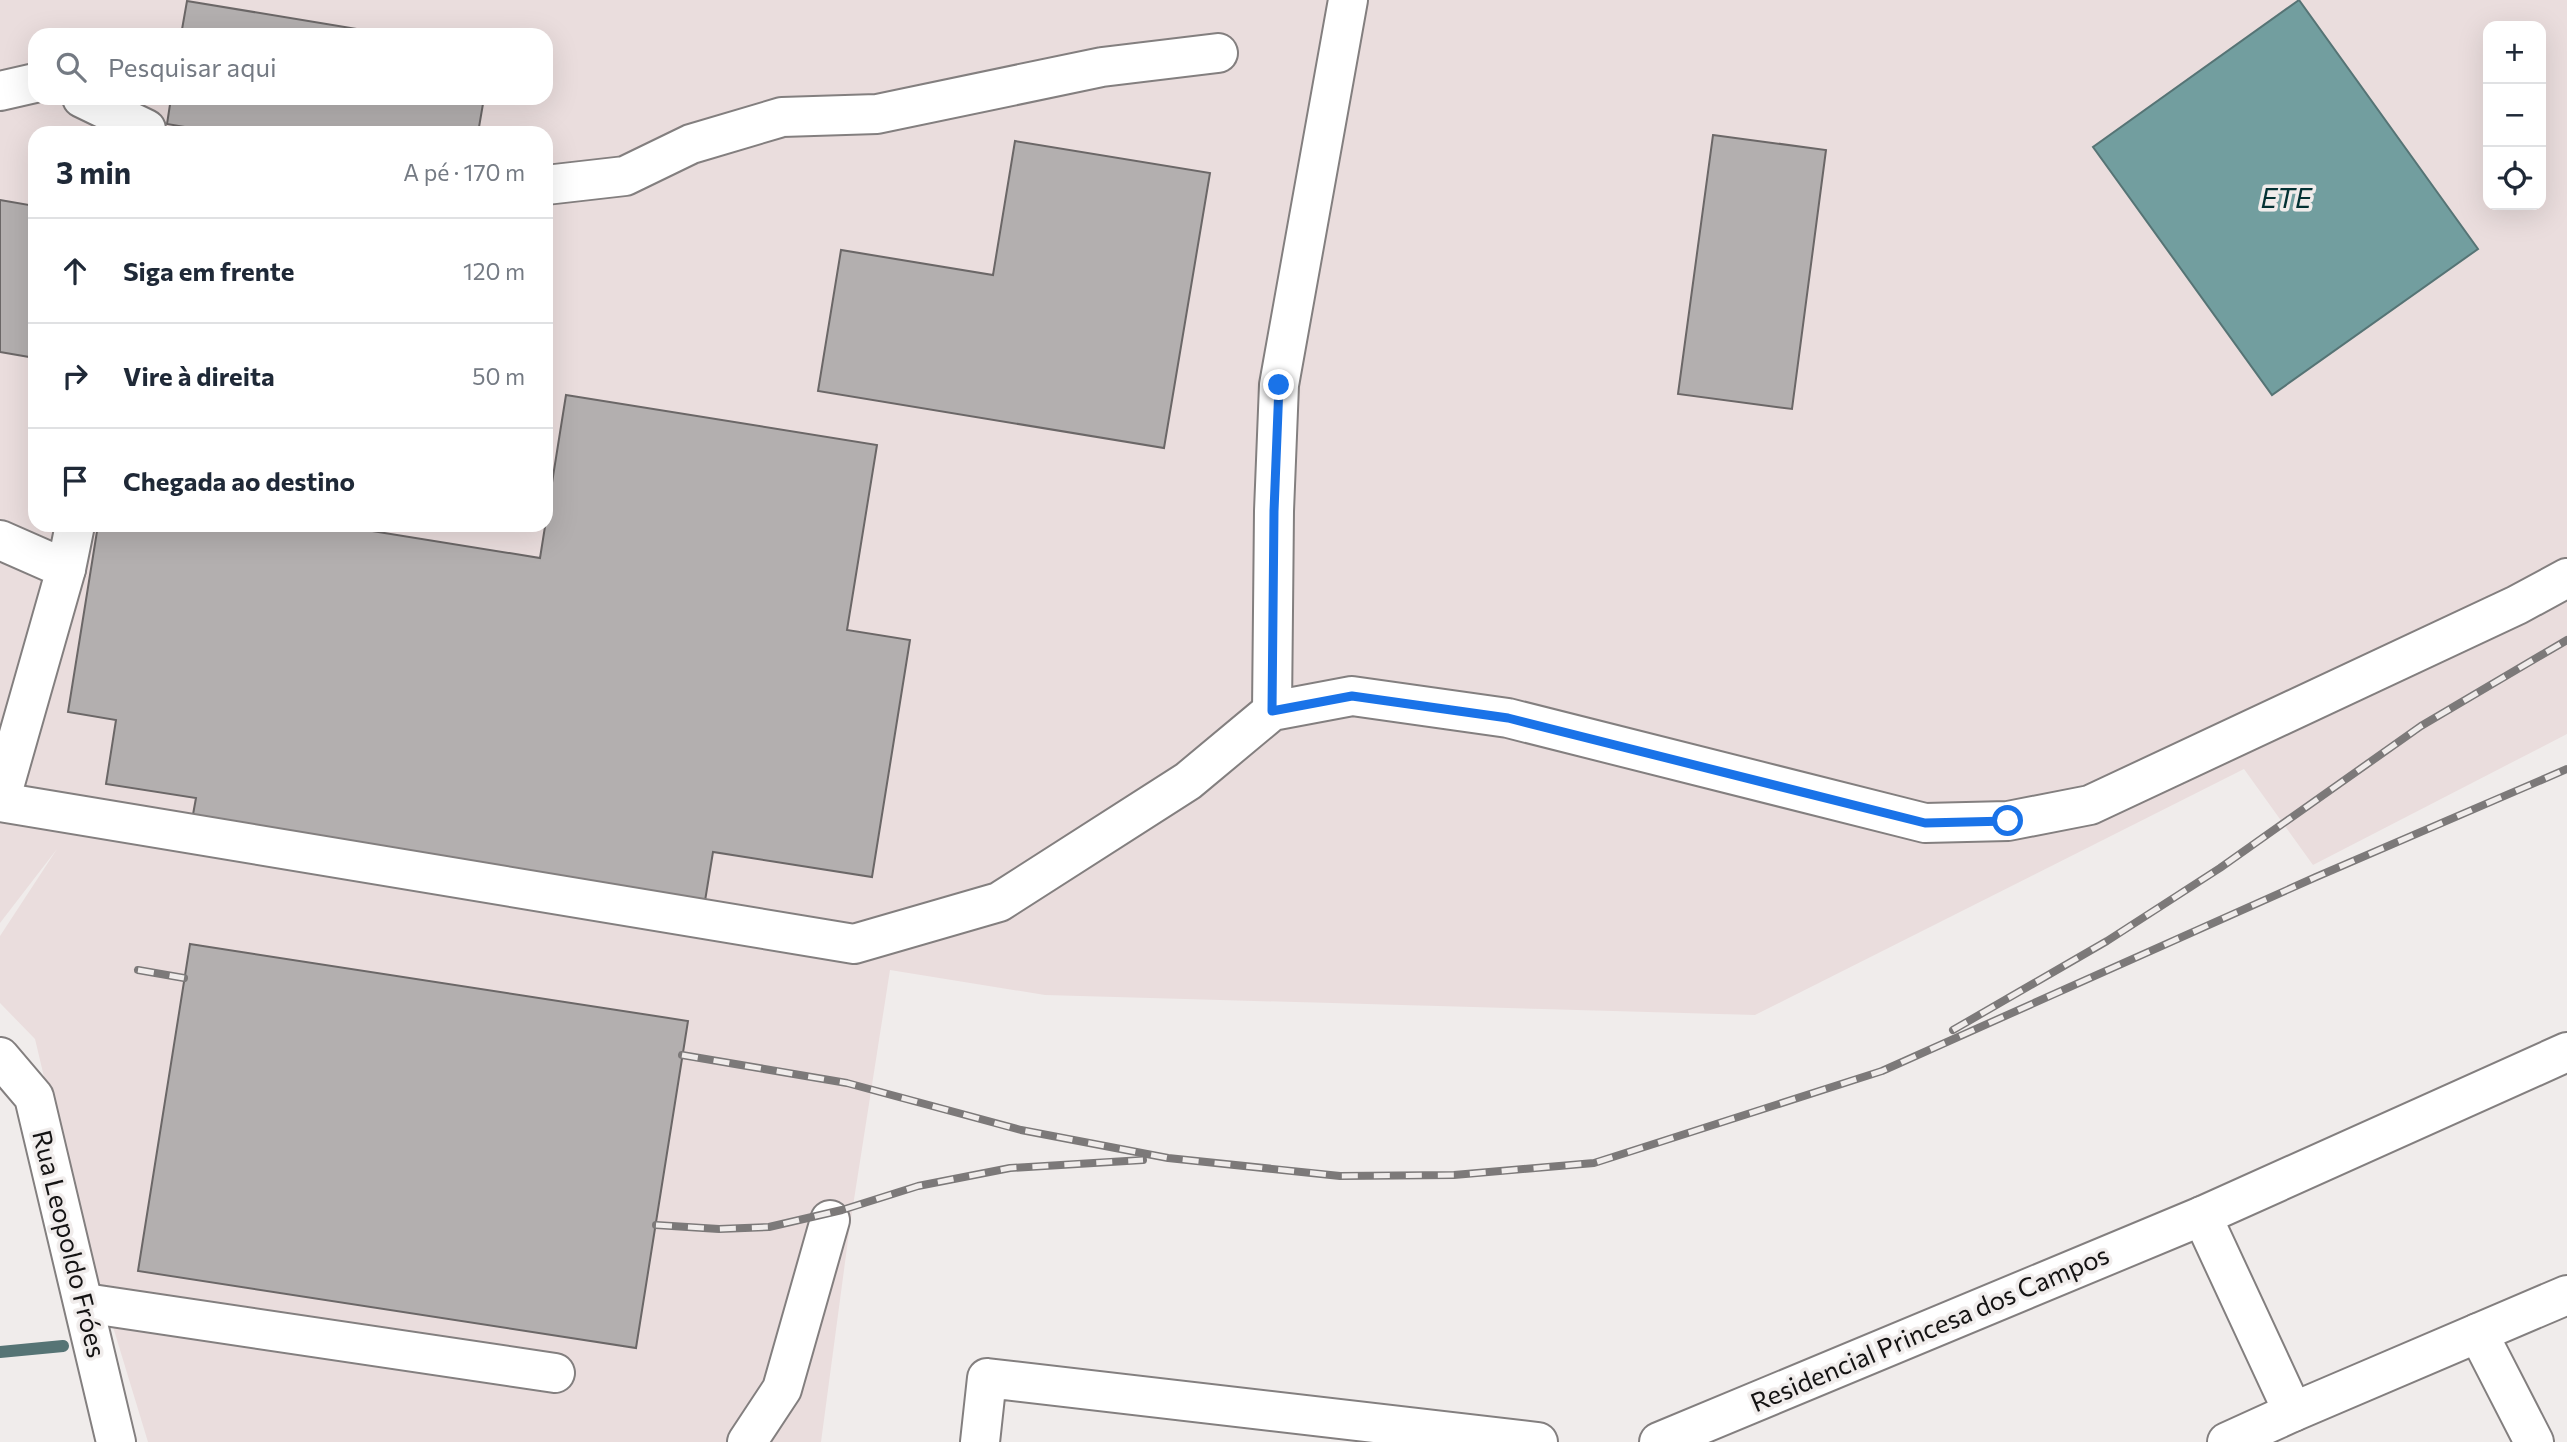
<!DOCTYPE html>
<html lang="pt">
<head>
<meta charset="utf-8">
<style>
  :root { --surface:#fff; --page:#f2f2f3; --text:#1f2937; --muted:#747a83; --line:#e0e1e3 }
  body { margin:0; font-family:Commissioner,sans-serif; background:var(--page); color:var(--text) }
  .controls { position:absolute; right:21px; top:21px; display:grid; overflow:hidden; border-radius:14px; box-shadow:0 7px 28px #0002 }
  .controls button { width:63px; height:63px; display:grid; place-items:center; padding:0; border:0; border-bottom:2px solid var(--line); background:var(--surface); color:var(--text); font:35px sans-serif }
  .stop { position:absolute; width:21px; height:21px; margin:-16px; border:5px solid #1a73e8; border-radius:50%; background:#fff }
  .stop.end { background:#1a73e8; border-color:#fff; box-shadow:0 2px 7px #0008 }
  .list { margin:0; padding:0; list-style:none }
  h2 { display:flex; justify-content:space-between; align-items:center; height:91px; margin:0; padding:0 28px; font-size:30px }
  h2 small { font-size:23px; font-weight:400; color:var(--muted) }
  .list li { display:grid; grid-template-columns:46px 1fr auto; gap:21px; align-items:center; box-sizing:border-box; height:105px; padding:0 28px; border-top:2px solid var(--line) }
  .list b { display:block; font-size:26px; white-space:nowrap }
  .list em { font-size:23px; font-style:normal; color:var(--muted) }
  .icon { flex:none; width:38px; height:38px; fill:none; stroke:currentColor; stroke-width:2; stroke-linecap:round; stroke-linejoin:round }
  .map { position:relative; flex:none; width:2567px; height:1442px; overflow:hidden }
  .search { position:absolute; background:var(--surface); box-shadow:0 7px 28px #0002; left:28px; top:28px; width:525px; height:77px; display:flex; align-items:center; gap:18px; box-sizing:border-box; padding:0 24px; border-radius:21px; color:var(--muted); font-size:26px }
  .panel { position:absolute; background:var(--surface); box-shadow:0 7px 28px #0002; left:28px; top:126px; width:525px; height:406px; border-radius:21px }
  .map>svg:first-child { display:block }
  .built { fill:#eadddd; fill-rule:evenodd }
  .water { fill:#729e9f; stroke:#567475; stroke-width:2 }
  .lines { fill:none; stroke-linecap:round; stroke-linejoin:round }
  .stream { stroke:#567475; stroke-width:12 }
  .building { fill:#b3afaf; stroke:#6b6767; stroke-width:2 }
  .minor-casing { stroke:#837f7f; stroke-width:42 }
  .minor { stroke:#fff; stroke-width:38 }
  .rail-casing { stroke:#7c7979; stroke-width:8 }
  .rail { stroke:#f0eceb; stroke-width:5; stroke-dasharray:16; stroke-linecap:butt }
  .route { stroke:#1a73e8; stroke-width:9 }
  .labels { text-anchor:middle; stroke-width:7; stroke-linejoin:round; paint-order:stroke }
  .street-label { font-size:26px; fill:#141313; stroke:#f0eceb }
  .water-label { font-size:28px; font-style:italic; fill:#033133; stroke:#f0eceb }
</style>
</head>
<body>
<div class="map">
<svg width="2567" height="1442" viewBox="0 0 2567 1442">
  <rect width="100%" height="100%" fill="#f0eceb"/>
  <!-- built -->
  <path class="built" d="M 0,0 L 2567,0 L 2567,734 L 2313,865 L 2244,769 L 1755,1015 L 1045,995 L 890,970 L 850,1225 L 821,1442 L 148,1442 L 69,1182 L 35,1039 L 0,1003 L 0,936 L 57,849 L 0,923 ZM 2488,26 L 2541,26 L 2541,205 L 2488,205 ZM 35,35 L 546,35 L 546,98 L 35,98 ZM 35,133 L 546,133 L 546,525 L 35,525 Z"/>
  <!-- water -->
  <path class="water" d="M 2299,0 L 2478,249 L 2272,395 L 2093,147 Z"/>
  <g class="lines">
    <!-- stream -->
    <path class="stream" d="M 0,1352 L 63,1346"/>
  </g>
  <!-- building -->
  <g class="building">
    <path d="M 187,1 L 393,35 L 181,35 Z"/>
    <path d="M 171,98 L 484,98 L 478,133 L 220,133 L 167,124 Z"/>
    <path d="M 1713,135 L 1826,150 L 1792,409 L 1678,394 Z"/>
    <path d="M 1015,141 L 1210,173 L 1164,448 L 818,391 L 841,250 L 993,275 Z"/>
    <path d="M 0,200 L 35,206 L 35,358 L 0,352 Z"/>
    <path d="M 566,395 L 877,445 L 847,630 L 910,640 L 872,877 L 713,852 L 705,901 L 192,820 L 196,798 L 106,784 L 116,720 L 68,712 L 98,525 L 335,525 L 540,558 Z"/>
    <path d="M 190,944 L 688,1021 L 636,1348 L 138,1271 Z"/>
  </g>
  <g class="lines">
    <defs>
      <g id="minor">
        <path d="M 0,91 L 35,83"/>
        <path d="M 82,98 L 146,129"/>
        <path d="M 546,185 L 625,176 L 691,144 L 782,117 L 877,114 L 1102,67 L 1218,53"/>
        <path d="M 0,540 L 66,569 L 0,801"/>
        <path d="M 66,569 L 75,525"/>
        <path d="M 1272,711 L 1274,511 L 1279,385 L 1348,0"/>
        <path d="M 0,802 L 854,944 L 999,902 L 1188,781 L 1272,711 L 1352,696 L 1508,718 L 1925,823 L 2008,821 L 2090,805 L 2517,605 L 2567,578"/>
        <path d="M 0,1057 L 34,1097 L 116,1442"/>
        <path d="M 2202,1216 L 2293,1412"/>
        <path d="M 85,1303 L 555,1373"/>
        <path d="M 2478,1333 L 2534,1442"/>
        <path d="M 747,1442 L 782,1389 L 830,1220"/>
        <path d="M 980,1442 L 987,1378 L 1538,1442"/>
        <path d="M 1659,1442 L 2202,1216 L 2567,1052"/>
        <path d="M 2227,1442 L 2293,1412 L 2567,1295"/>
      </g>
    </defs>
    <!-- minor casing -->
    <use href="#minor" class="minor-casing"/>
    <!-- minor -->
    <use href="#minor" class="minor"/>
    <defs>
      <g id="rail">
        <path d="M 138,970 L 184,978"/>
        <path d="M 1953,1030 L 2107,941 L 2220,868 L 2421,726 L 2567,640"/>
        <path d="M 682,1055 L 847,1083 L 1021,1130 L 1168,1158 L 1340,1176 L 1454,1175 L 1594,1163 L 1882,1071 L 2316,877 L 2567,769"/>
        <path d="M 656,1225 L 719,1229 L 769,1227 L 842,1210 L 918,1186 L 1010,1168 L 1143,1160"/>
      </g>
    </defs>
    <!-- rail casing -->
    <use href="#rail" class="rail-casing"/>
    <!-- rail -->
    <use href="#rail" class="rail"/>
  </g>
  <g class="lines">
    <!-- route -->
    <path class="route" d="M 1279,385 L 1274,511 L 1272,711 L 1352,696 L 1508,718 L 1925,823 L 2008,821"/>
  </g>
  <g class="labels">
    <!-- street labels -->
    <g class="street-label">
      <text transform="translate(69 1244) rotate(76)" y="9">Rua Leopoldo Fróes</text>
      <text transform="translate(1930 1329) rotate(-23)" y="9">Residencial Princesa dos Campos</text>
    </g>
    <!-- water labels -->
    <g class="water-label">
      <text x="2286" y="208">ETE</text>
    </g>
  </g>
</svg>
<div class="controls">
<button>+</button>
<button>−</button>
<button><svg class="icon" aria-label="locate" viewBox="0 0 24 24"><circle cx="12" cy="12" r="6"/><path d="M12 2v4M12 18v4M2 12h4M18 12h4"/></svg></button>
</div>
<div class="stop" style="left:2008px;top:821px"></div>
<div class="stop end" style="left:1279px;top:385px"></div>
<div class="search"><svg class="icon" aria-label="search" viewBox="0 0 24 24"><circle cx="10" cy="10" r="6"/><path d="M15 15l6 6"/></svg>Pesquisar aqui</div>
<section class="panel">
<h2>3 min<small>A pé · 170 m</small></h2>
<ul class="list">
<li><svg class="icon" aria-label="ahead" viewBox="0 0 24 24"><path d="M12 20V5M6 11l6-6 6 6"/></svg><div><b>Siga em frente</b></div><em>120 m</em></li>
<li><svg class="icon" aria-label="right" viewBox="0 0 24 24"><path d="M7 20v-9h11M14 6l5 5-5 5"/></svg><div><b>Vire à direita</b></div><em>50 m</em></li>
<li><svg class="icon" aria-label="arrive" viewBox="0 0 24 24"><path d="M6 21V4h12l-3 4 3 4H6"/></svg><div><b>Chegada ao destino</b></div></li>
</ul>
</section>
</div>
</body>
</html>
